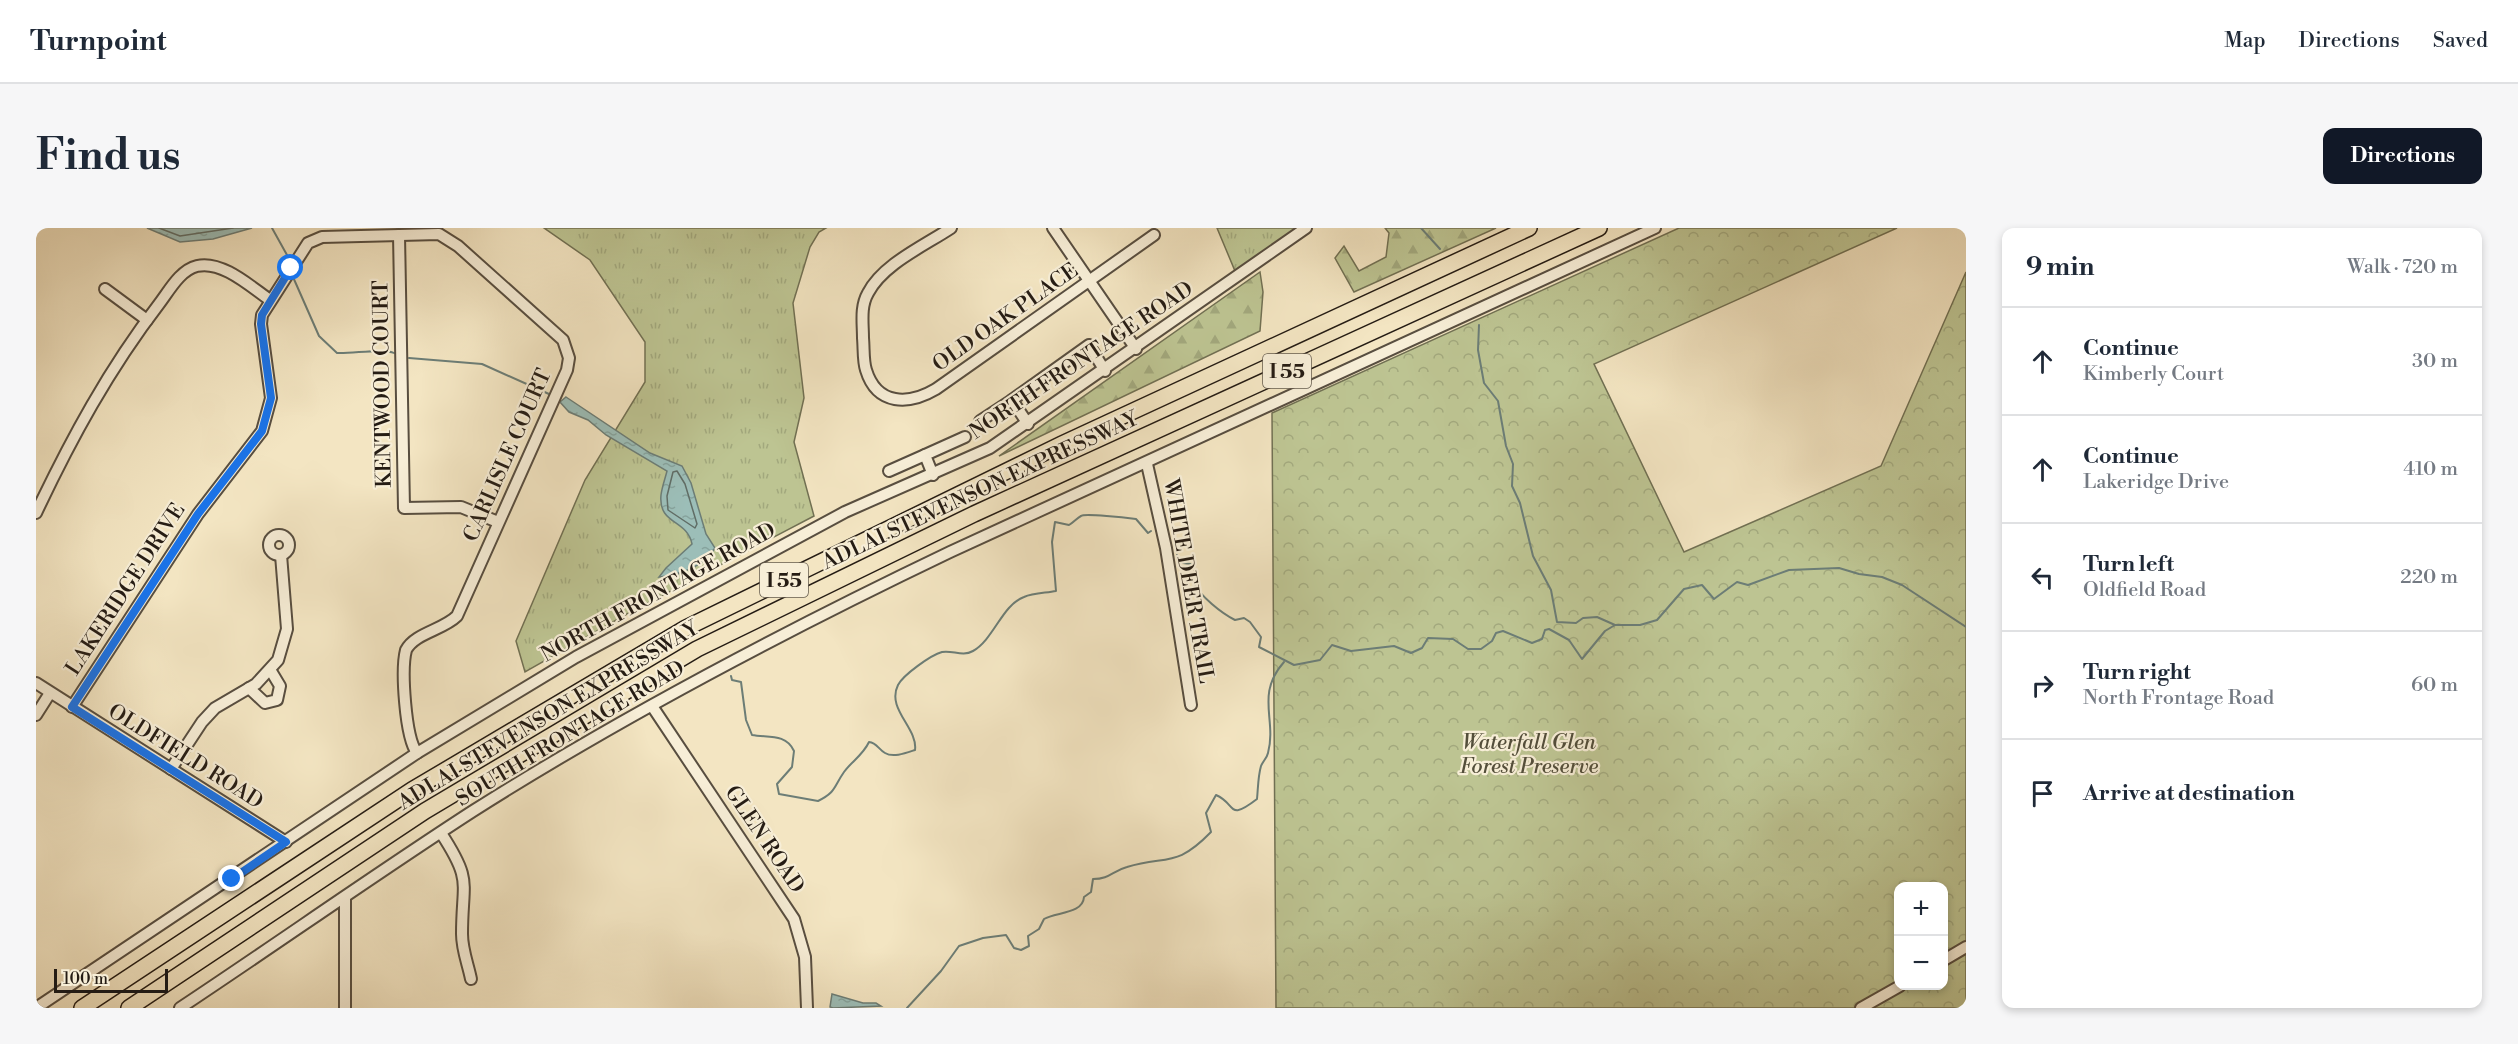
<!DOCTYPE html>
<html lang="en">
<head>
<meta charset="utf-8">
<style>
  :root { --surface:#fff; --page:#f6f6f7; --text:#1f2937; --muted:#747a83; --line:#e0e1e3; --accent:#111827 }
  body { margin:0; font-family:"Libre Bodoni",serif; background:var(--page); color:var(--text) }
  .controls { position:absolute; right:18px; bottom:18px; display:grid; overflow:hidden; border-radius:12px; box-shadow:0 3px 9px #0003 }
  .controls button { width:54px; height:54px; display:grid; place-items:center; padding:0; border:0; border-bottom:2px solid var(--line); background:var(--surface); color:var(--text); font:30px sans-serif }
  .scale { position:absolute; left:18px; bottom:15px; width:114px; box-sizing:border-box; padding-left:6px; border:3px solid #251c14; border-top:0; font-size:16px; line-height:21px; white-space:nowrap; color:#251c14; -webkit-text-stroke:4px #f7eed7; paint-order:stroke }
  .stop { position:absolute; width:18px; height:18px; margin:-14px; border:4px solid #1a73e8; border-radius:50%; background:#fff }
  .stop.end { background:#1a73e8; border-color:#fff; box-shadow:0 2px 6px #0008 }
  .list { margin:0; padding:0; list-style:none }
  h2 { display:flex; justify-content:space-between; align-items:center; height:78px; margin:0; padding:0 24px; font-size:26px }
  h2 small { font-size:20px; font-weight:400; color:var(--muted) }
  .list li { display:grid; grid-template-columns:39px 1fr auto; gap:18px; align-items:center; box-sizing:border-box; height:108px; padding:0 24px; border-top:2px solid var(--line) }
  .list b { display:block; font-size:22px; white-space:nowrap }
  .list p { margin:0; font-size:20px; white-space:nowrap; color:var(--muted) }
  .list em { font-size:20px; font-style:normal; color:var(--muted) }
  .icon { flex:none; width:33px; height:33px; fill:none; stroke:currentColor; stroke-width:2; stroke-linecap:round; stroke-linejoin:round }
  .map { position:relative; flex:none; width:1930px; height:780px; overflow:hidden; border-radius:12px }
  header { display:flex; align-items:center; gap:36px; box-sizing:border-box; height:84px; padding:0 30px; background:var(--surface); border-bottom:2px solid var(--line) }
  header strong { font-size:28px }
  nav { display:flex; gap:33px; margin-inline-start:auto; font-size:21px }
  .intro { display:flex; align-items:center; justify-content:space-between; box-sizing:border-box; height:144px; padding:0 36px }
  h1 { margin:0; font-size:42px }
  .button { padding:15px 27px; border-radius:12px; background:var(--accent); color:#fff; font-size:21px; font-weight:700 }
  main { display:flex; gap:36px; padding:0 36px }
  aside { flex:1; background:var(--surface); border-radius:12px; box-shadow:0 3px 9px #0003 }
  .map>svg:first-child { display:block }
  .grass { fill:url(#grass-tufts); stroke:#717053; stroke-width:1.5 }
  .forest { fill:url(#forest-firs); stroke:#717053; stroke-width:1.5 }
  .park { fill:url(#park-crowns); stroke:#717053; stroke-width:1.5; fill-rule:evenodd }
  .water { fill:url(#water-ripples); stroke:#6c7d76; stroke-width:1.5 }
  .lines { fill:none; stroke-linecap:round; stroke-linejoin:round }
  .shore { stroke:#606d66; stroke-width:1.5 }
  .stream { stroke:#6c7d76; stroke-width:2 }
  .minor-casing { stroke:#584e40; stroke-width:14 }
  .highway-casing { stroke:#251c14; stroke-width:18 }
  .minor { stroke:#f7eed7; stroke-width:10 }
  .highway { stroke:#f3e5c2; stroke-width:15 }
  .route { stroke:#1a73e8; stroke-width:8 }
  .labels { text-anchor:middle; stroke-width:4.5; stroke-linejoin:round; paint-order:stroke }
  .shield { fill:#f7eed7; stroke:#645b4e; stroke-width:1.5 }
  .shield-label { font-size:20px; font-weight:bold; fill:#251c14 }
  .street-label { font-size:21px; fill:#251c14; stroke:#f7eed7 }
  .park-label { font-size:21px; font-style:italic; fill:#534e3a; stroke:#f7eed7 }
</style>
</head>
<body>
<header>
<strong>Turnpoint</strong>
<nav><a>Map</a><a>Directions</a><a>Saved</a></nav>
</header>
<div class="intro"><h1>Find us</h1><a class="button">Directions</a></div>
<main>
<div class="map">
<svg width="1930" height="780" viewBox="0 0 1930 780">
  <defs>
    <pattern id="grass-tufts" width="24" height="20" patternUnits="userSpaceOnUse" patternTransform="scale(1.5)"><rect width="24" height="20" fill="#bdc492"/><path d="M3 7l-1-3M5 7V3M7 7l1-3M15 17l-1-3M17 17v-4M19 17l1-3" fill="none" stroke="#a2a87d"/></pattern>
    <pattern id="forest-firs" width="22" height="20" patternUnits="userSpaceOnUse" patternTransform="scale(1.5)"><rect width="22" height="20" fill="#bdc492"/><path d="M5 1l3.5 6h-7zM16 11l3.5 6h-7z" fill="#a2a87d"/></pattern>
    <pattern id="park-crowns" width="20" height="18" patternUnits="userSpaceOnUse" patternTransform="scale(1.5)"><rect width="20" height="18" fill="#bdc492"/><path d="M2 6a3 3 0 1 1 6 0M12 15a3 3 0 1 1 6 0" fill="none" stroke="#a2a87d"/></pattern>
    <pattern id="water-ripples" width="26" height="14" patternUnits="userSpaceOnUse" patternTransform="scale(1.5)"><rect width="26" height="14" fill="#9cbeb8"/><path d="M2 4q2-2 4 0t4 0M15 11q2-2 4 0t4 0" fill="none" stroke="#86a39d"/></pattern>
  </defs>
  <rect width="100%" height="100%" fill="#f3e5c2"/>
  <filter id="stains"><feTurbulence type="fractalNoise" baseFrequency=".00333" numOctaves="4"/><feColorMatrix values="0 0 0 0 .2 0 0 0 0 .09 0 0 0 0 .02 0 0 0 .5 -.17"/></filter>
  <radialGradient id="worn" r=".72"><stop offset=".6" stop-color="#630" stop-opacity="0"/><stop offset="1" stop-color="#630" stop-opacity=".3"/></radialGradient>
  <!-- grass -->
  <g class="grass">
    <path d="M 508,0 L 790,0 L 783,4 L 774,19 L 757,75 L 768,170 L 758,214 L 778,288 L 591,386 L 489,444 L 480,413 L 549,252 L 609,154 L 609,114 L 554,32 Z"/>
    <path d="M 1181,0 L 1261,0 L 1199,43 Z"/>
  </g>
  <!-- forest -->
  <g class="forest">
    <path d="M 1349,0 L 1460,0 L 1318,64 L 1299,30 L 1308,18 L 1323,43 L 1350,29 L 1353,5 Z"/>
    <path d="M 1224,44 L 1227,64 L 1224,103 L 963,228 Z"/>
  </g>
  <!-- park -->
  <path class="park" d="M 1643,0 L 1861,0 L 1558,136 L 1648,324 L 1845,238 L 1930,44 L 1930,780 L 1240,780 L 1236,185 ZM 1862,658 L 1908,658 L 1908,758 L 1862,758 Z"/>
  <!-- water -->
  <g class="water">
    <path d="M 111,0 L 216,0 L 177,11 L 144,14 Z"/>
    <path d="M 530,169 L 614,225 L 646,238 L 655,255 L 670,306 L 679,320 C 668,339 643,347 623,349 L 630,340 L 656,316 C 651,291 622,297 625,267 C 626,259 629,251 631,243 L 570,207 L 552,192 L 533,184 L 524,174 Z"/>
    <path d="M 796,766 L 827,775 L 840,775 L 845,778 L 797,780 L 794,779 Z"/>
  </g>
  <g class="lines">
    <!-- shore -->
    <g class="shore">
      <path d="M 123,0 L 144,8 L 197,0"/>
      <path d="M 641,243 L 649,256 L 661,296 L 659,300 L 632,282 L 631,268 L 637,244 Z"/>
    </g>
    <!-- stream -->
    <g class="stream">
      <path d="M 236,0 L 251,27"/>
      <path d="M 1385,0 L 1404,21"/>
      <path d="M 257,49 L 283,108 L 301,125 C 315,126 349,120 358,125"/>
      <path d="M 1443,97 L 1442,122 L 1448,155 L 1462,173 L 1470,218 L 1477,236 L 1476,258 L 1484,275 L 1497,328 L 1515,362 L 1521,394 L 1540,395 L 1547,390 L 1561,389 L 1579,397 L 1604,397 L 1621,392 L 1648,361 L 1666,357 L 1678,371 L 1701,354 L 1712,357 L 1753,342 L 1803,340 L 1823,346 L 1846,349 L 1866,357 L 1930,399"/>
      <path d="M 373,130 L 446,136 L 513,166"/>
      <path d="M 1141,327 L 1147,335 L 1155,336 L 1158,340 C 1160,345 1157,349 1158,354 C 1163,368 1187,386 1199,392 L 1208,390 L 1214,394 L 1225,409 L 1223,419 L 1258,437 L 1284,432 L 1296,417 L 1315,423 L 1358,418 L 1375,425 L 1386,420 L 1392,410 L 1417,411 L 1432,421 L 1445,421 L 1456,413 L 1460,405 L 1467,403 L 1496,415 L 1506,411 L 1509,402 L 1513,401 L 1533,412 L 1546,431 L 1569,403 L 1579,397"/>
      <path d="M 635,355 L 644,344"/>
      <path d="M 695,448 L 696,452 L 705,454 L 710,492 L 716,507 C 731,510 750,505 758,523 L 756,539 L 741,556 L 743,566 L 782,573 C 800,564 797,560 808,544 C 816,533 827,527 833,514 C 841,515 842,521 849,525 C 857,530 870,525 879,522 C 882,500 850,481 862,457 C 867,447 895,427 906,424 C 917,422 926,429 937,423 C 958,411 966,377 988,369 C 997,365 1010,365 1020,363 L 1016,314 L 1019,294 L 1033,297 C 1038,294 1041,290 1045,288 C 1048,285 1092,290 1100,291 L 1112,305 L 1115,303"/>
      <path d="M 871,780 L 905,743 L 923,718 L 947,710 L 970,707 L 978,720 L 985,722 L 993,718 L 992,708 L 1003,701 L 1008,691 C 1020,684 1047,686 1048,669 L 1055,664 L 1057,651 C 1074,651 1076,643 1091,639 C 1132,627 1140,640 1175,604 L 1170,585 L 1180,567 C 1201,576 1191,594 1221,571 C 1222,561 1222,548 1225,538 C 1227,533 1231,530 1232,525 C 1241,491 1219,467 1248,434"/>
    </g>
    <defs>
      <g id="minor">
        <path d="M 915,0 C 888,18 847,36 832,65 C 824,79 827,95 827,110 C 828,121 827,133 830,142 C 841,178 873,177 900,161 L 1118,7"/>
        <path d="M 1017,0 L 1100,121"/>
        <path d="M 363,7 L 368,280 L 425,279 L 462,294"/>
        <path d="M 69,61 L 111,92"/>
        <path d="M 944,193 L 976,172"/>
        <path d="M 992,196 L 976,172 L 1053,117 L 1069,143"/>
        <path d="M 1111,236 L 1130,320 L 1155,477"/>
        <path d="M 853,243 L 889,227"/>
        <path d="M 897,247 L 889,227 L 929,209"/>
        <path d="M 0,285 C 35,211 73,141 123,76 C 133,63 144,42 161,38 C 186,32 215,59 234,72"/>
        <circle cx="243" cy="317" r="10"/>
        <path d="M 0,455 L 250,614"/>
        <path d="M 213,460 L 229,475 L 241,472 L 244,458 L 235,443"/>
        <path d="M 616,478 L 758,691 L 769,729 L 771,780"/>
        <path d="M 36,479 L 162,286 L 226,203 L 235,170 L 225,96 L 226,87 L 272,15 L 286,9 L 403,6 L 422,18 L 527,112 L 533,130 L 531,142 L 421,388 C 407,402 379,405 370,422 C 365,441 369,509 381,525"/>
        <path d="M 0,487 L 14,465"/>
        <path d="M 135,541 L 166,494 L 179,480 L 220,456 L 242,432 L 251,401 L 245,327"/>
        <path d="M 405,605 C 437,654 426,653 426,706 C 426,722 432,736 435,751"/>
        <path d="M 1908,732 L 1930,719"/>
        <path d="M 0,780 L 381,525 L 540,429 L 809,284 L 954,220 L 1270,0"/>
        <path d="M 144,780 C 242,715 338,647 437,583 C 590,486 751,402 914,324 L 1619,0"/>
        <path d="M 309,780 L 309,669"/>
        <path d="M 1825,780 L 1864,758"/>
      </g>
      <g id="highway">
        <path d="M 46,780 L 376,562 L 650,400 L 1026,216 L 1493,0"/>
        <path d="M 93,780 L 389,583 L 661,421 L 938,286 L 1563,0"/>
      </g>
    </defs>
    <!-- minor casing -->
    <use href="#minor" class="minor-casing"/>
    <!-- highway casing -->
    <use href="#highway" class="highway-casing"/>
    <!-- minor -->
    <use href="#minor" class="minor"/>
    <!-- highway -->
    <use href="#highway" class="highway"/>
  </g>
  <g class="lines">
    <!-- route -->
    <path class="route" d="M 196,651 L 250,614 L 36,479 L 162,286 L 226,203 L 235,170 L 225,96 L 226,87 L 255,40"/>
  </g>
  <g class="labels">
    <!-- shield labels -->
    <g class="shield">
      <rect x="1227" y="126" width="48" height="34" rx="4.5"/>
      <rect x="724" y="335" width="48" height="34" rx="4.5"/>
    </g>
    <g class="shield-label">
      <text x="1251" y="150">I 55</text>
      <text x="748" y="359">I 55</text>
    </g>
    <!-- street labels -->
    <g class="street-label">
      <text transform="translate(969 89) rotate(-35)" y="7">OLD OAK PLACE</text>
      <text transform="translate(1045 132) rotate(-34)" y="7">NORTH FRONTAGE ROAD</text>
      <text transform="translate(346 156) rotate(-91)" y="7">KENTWOOD COURT</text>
      <text transform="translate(471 227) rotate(-66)" y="7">CARLISLE COURT</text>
      <text transform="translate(944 262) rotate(-25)" y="7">ADLAI STEVENSON EXPRESSWAY</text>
      <text transform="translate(1153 353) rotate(80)" y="7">WHITE DEER TRAIL</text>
      <text transform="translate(89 361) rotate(-57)" y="7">LAKERIDGE DRIVE</text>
      <text transform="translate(622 364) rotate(-29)" y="7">NORTH FRONTAGE ROAD</text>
      <text transform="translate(512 487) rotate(-31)" y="7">ADLAI STEVENSON EXPRESSWAY</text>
      <text transform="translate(534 505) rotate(-31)" y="7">SOUTH FRONTAGE ROAD</text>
      <text transform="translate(150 528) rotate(32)" y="7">OLDFIELD ROAD</text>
      <text transform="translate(729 611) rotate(56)" y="7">GLEN ROAD</text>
    </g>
    <!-- park labels -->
    <g class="park-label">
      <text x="1493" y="521">Waterfall Glen<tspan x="1493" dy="24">Forest Preserve</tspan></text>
    </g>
  </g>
  <rect width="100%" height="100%" filter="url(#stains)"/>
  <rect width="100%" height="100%" fill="url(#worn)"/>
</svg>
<div class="controls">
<button>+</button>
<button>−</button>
</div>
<div class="scale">100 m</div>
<div class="stop" style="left:255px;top:40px"></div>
<div class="stop end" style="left:196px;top:651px"></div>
</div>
<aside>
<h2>9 min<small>Walk · 720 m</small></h2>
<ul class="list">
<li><svg class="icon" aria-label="ahead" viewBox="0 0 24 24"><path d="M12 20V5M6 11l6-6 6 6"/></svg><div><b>Continue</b><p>Kimberly Court</p></div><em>30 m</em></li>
<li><svg class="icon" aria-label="ahead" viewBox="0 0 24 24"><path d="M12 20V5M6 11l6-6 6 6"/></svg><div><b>Continue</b><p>Lakeridge Drive</p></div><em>410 m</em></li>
<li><svg class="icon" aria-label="left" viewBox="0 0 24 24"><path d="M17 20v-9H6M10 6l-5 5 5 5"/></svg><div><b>Turn left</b><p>Oldfield Road</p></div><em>220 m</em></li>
<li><svg class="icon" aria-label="right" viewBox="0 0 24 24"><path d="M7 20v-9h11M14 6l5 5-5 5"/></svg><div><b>Turn right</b><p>North Frontage Road</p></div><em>60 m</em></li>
<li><svg class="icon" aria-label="arrive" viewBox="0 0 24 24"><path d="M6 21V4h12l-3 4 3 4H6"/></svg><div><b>Arrive at destination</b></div></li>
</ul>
</aside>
</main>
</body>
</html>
